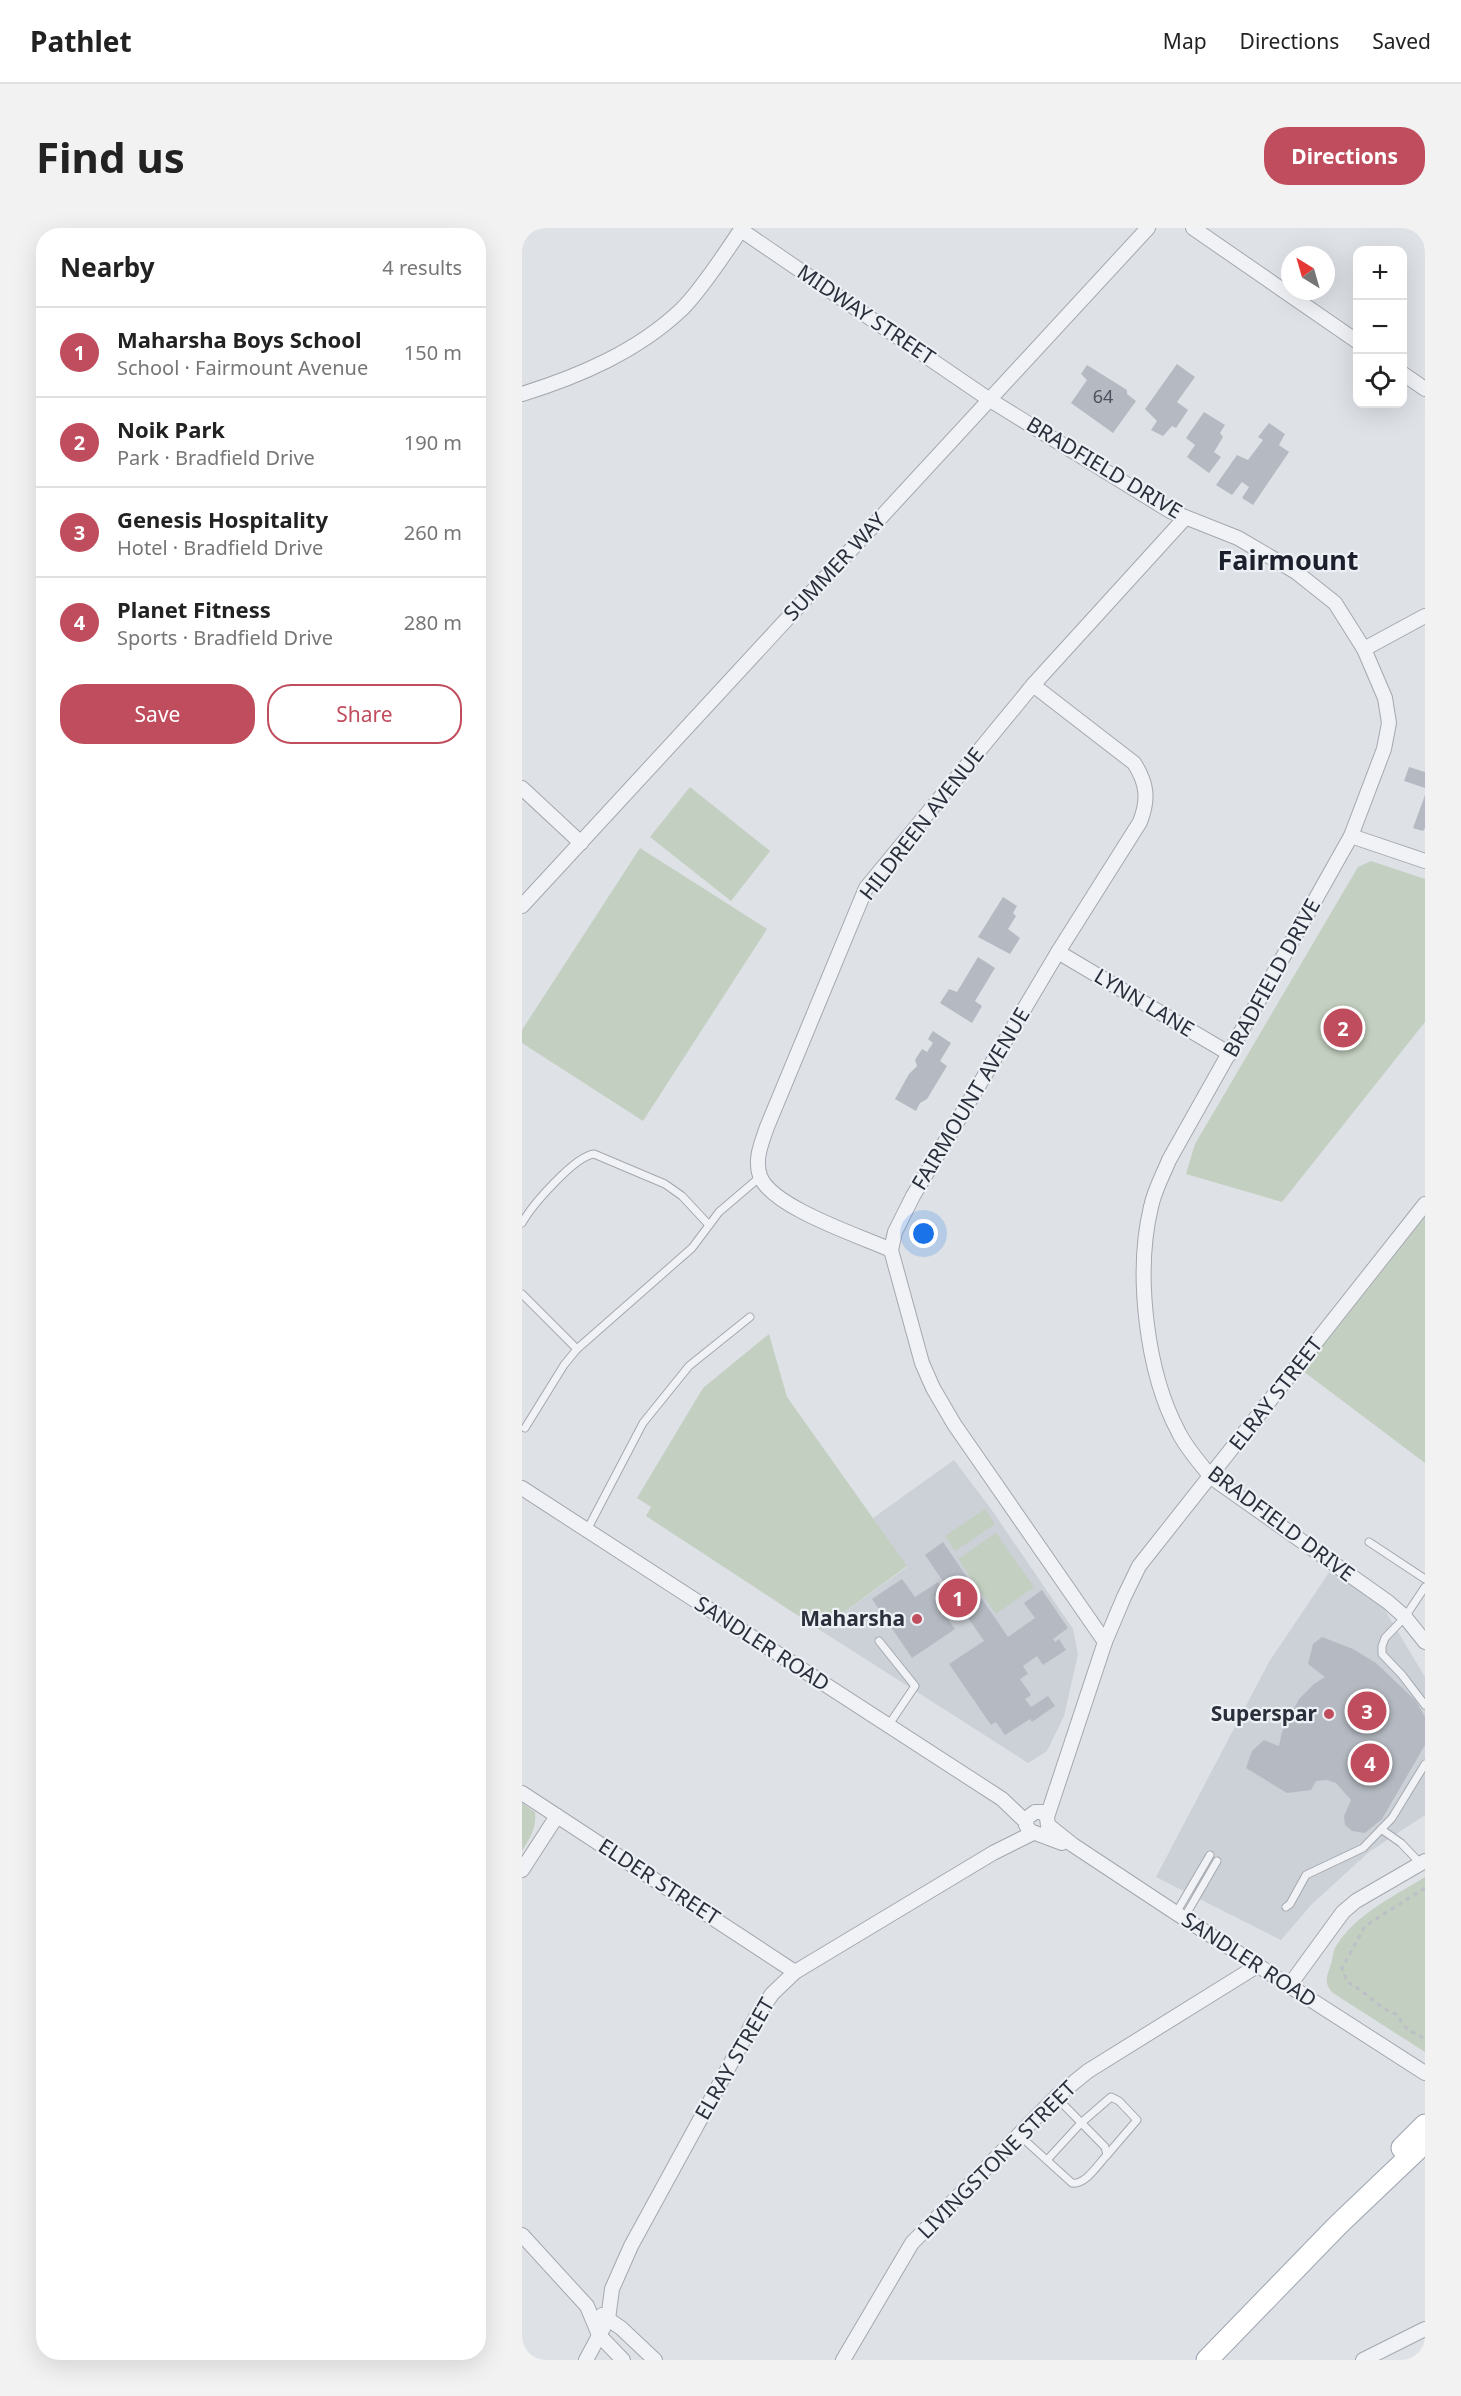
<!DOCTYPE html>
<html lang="en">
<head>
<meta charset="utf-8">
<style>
  :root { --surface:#fff; --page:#f2f2f2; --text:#222; --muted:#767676; --line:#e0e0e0; --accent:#c04d5d }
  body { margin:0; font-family:"Noto Sans",sans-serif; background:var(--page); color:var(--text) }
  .controls { position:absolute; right:18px; top:18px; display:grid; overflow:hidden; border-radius:12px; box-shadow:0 6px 24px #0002 }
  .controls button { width:54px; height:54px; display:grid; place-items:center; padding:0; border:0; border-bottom:2px solid var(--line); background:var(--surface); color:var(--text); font:30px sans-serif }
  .compass { position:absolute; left:759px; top:18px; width:54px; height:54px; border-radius:50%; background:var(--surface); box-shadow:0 6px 24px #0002; rotate:323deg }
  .you { position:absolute; left:402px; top:1006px; width:21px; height:21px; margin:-15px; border:4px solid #fff; border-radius:50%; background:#1a73e8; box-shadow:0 0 0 9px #1a73e833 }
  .badge { display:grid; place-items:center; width:39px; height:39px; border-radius:50%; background:var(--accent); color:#fff; font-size:20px; font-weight:700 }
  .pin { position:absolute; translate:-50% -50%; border:3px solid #fff; box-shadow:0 2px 6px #0006 }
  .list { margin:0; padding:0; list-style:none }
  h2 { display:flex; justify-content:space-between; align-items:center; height:78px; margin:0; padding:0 24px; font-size:26px }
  h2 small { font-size:20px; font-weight:400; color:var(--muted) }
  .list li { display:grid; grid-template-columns:39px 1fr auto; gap:18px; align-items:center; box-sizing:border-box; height:90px; padding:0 24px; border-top:2px solid var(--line) }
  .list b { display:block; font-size:22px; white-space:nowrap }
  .list p { margin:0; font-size:20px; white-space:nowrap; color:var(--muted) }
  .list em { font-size:20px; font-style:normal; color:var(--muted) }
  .actions { display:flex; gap:12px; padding:18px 24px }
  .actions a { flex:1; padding:14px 0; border:2px solid var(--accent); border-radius:24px; text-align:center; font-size:21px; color:var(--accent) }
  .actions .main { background:var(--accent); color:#fff }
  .icon { flex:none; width:33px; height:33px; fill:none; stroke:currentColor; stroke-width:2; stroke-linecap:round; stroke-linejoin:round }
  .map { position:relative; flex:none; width:903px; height:2132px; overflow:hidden; border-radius:24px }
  header { display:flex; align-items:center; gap:36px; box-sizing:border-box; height:84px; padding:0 30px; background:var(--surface); border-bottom:2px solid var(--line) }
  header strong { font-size:28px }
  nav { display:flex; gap:33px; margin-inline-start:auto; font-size:21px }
  .intro { display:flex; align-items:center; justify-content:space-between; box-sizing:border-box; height:144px; padding:0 36px }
  h1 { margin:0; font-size:42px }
  .button { padding:15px 27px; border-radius:24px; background:var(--accent); color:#fff; font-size:21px; font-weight:700 }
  main { display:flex; gap:36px; padding:0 36px }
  aside { flex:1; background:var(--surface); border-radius:24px; box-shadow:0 6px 24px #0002 }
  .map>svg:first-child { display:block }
  .built { fill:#ccd0d7 }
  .green { fill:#c3cfc0 }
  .building { fill:#b5bac2 }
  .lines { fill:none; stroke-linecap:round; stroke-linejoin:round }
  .lane-casing { stroke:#a4a8af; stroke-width:9 }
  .street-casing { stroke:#a4a8af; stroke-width:16 }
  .primary-casing { stroke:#9ea5b0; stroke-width:23 }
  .path { stroke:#bcbfc5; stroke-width:3; stroke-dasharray:4.5 4.5; stroke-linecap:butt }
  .lane { stroke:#f0f2f5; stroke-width:7 }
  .street { stroke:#f0f2f5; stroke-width:14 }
  .primary { stroke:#fff; stroke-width:21 }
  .poi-dot { fill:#c04d5d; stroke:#edf0f4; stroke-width:2 }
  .labels { text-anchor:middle; stroke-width:4.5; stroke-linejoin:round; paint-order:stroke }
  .number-label { font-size:18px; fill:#4c525d }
  .street-label { font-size:21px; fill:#292f3b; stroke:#edf0f4 }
  .poi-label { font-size:21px; font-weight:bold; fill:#292f3b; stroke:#edf0f4; text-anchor:end }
  .district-label { font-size:27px; font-weight:bold; fill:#1b202c; stroke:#edf0f4 }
</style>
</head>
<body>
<header>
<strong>Pathlet</strong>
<nav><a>Map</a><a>Directions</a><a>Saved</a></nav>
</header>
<div class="intro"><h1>Find us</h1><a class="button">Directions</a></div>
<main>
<aside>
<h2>Nearby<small>4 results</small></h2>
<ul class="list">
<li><span class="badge">1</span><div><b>Maharsha Boys School</b><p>School · Fairmount Avenue</p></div><em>150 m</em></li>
<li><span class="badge">2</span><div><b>Noik Park</b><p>Park · Bradfield Drive</p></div><em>190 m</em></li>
<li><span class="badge">3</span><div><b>Genesis Hospitality</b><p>Hotel · Bradfield Drive</p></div><em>260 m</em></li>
<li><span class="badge">4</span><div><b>Planet Fitness</b><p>Sports · Bradfield Drive</p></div><em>280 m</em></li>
</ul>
<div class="actions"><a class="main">Save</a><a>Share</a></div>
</aside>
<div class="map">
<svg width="903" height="2132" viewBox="0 0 903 2132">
  <rect width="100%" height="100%" fill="#dee1e6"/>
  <!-- built -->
  <g class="built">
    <path d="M 432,1232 L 469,1281 L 551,1401 L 556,1426 L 542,1488 L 525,1523 L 506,1535 L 298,1402 L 385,1339 L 351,1290 Z"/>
    <path d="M 808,1343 L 857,1372 L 903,1449 L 903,1587 L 847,1624 L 790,1676 L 759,1712 L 634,1649 L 747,1434 Z"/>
  </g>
  <!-- green -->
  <g class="green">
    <path d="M 168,559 L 248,623 L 209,673 L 128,609 Z"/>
    <path d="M 118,620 L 245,701 L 121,893 L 0,815 L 0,802 Z"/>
    <path d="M 849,633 L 903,651 L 903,794 L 760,974 L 664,946 L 673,916 L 836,639 Z"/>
    <path d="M 903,989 L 903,1235 L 781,1143 Z"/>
    <path d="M 247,1106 L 265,1169 L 385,1338 L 298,1402 L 124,1288 L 129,1279 L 115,1270 L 181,1160 Z"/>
    <path d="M 463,1281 L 473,1296 L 433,1323 L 423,1308 Z"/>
    <path d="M 474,1305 L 512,1359 L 474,1386 L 436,1331 Z"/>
    <path d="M 0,1575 L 13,1584 C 15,1599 8,1610 0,1623 Z"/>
    <path d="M 903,1649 L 903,1824 L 811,1765 C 801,1754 805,1749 809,1736 C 811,1730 811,1723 814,1718 C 835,1685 871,1669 903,1649 Z"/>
  </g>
  <!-- building -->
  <g class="building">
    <path d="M 655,136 L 673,149 L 655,174 L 666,182 L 654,200 L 650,198 L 641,208 L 629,202 L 635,193 L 623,181 Z"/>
    <path d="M 565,137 L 605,162 L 605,166 L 614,173 L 591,205 L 549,175 L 565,152 L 559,146 Z"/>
    <path d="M 682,184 L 703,197 L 698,205 L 701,209 L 692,224 L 699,229 L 687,245 L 665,229 L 673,217 L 664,210 Z"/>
    <path d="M 747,195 L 763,206 L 757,217 L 767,224 L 731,277 L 720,270 L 727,259 L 720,254 L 710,267 L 694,257 L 715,227 L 726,232 L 741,212 L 736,209 Z"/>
    <path d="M 887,539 L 903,544 L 903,560 L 882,553 Z"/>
    <path d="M 903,567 L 903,600 L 901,603 L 891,600 Z"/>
    <path d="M 481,669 L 495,678 L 491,685 L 494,688 L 486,701 L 498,710 L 488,726 L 456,709 Z"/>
    <path d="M 456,729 L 473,740 L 453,773 L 460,778 L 450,795 L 418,775 L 427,761 L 435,764 Z"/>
    <path d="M 411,803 L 429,815 L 418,833 L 425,838 L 405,871 L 398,875 L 394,883 L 373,871 L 387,846 L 395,838 L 393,832 L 400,821 L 405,824 L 411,815 L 406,811 Z"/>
    <path d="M 421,1314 L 486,1409 L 513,1390 L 502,1375 L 520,1362 L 546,1400 L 531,1411 L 533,1414 L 537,1411 L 544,1422 L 521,1437 L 515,1428 L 501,1438 L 506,1446 L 498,1451 L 509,1467 L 503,1471 L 509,1479 L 526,1468 L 533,1478 L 510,1494 L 508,1491 L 483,1507 L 474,1494 L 469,1497 L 427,1436 L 462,1413 L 403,1327 Z"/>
    <path d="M 380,1351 L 393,1369 L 416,1354 L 430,1374 L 419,1381 L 433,1401 L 390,1430 L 350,1371 Z"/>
    <path d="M 800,1409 L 831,1421 L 854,1435 L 894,1473 L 903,1489 L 903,1517 L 860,1591 L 843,1605 L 830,1603 L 823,1597 L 822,1588 L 829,1572 L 814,1555 L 805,1552 L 794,1553 L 789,1562 L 765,1565 L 724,1540 L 730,1523 L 742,1512 L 757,1518 L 760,1504 L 777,1471 L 792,1456 L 803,1449 L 786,1436 L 791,1416 Z"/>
  </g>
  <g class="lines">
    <defs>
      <g id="lane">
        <path d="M 0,995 C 10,977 53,928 72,926 L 143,956 L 160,968 L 187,997"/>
        <path d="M 0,1066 L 55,1121"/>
        <path d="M 3,1200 L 42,1137 L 55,1121 L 170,1020 L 197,984 L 238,949"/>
        <path d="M 65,1302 L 121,1195 L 167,1138 L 228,1089"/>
        <path d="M 847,1314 L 903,1351"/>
        <path d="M 903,1359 L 883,1389 L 863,1410 L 860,1418 L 860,1426 L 880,1447 L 903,1477"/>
        <path d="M 357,1413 L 393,1458 L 366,1498"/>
        <path d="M 859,1601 L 879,1615 L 899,1636"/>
        <path d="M 764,1679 L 768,1676 L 784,1647 L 841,1620 L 870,1590 L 903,1536"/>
        <path d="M 654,1685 L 688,1627"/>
        <path d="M 662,1690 L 695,1633"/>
        <path d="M 497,1907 L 550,1955 C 564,1957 576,1936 585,1927 L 583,1919 L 534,1869"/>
        <path d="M 525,1932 L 559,1895 L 589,1869 L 597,1873 L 615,1892 L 585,1927"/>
      </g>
      <g id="street">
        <path d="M 671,0 L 836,114"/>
        <path d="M 219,2 L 468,172 L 648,283 L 716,310 L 774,344 L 813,375 L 842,421 L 863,470 L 867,495 L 862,521 L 829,608 L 647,932 C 641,947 632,963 629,979 C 613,1045 624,1144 657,1205 C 665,1221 678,1235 689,1249 L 866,1374 L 883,1389 L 903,1414"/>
        <path d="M 880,145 L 903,161"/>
        <path d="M 0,166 C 58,148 116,123 160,81 C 180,61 204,24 220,0"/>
        <path d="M 842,421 L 903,388"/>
        <path d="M 511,457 L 612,535 C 625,555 627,571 618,594 L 536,724 L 391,968 L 373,1004 L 369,1022 L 400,1135 L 411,1160 L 432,1196 L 583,1414"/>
        <path d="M 0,560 L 59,615"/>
        <path d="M 829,608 L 903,633"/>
        <path d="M 0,678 L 626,0"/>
        <path d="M 536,724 L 708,826"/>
        <path d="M 369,1022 C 338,1008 249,979 238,948 C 232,931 240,914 245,899 L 344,660 L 511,457 L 663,290"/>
        <path d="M 0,1260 L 480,1571 L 504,1594"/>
        <path d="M 0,1565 L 273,1744"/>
        <path d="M 525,1589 L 583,1414 L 602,1369 L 617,1338 L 903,976"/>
        <path d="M 526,1597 L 551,1617 L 654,1685 L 903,1845"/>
        <path d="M 526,1598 L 525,1589 L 520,1584 L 513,1584 L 505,1590 L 504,1597 L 508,1603 L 540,1615"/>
        <path d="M 0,1642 L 35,1588"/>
        <path d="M 767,1758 L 821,1684 L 834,1673 L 903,1633"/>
        <path d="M 0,2007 L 65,2078 L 77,2107 L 101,2132"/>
        <path d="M 80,2087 L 99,2100 L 133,2132"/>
        <path d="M 64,2132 L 86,2091 L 90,2061 L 109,2018 L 233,1791 L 250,1766 L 273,1744 L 471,1625 L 511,1605"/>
        <path d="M 321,2132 L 390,2015 L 534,1869 L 566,1843 L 735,1738"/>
        <path d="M 841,2132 L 903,2101"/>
      </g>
      <g id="primary">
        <path d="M 880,1920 L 903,1897"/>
        <path d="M 685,2132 L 816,1997 L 903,1914"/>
      </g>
    </defs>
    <!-- lane casing -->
    <use href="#lane" class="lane-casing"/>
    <!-- street casing -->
    <use href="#street" class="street-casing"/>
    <!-- primary casing -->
    <use href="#primary" class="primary-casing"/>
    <!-- path -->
    <path class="path" d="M 903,1660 L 843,1698 L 820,1740 L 825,1754 C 843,1762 855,1780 874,1786 L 885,1801 L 903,1811"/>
    <!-- lane -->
    <use href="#lane" class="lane"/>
    <!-- street -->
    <use href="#street" class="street"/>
    <!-- primary -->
    <use href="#primary" class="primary"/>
  </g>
  <!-- markers -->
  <g class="poi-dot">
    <circle cx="395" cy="1391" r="6"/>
    <circle cx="807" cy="1486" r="6"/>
  </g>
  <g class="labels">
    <!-- number labels -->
    <g class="number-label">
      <text x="581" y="175">64</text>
    </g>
    <!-- street labels -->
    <g class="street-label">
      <text transform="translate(344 87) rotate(34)" y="7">MIDWAY STREET</text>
      <text transform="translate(582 240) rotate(31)" y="7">BRADFIELD DRIVE</text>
      <text transform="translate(313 339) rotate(-47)" y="7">SUMMER WAY</text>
      <text transform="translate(400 596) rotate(-52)" y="7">HILDREEN AVENUE</text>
      <text transform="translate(750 750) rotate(-61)" y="7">BRADFIELD DRIVE</text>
      <text transform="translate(622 775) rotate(31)" y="7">LYNN LANE</text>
      <text transform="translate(449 871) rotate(-59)" y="7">FAIRMOUNT AVENUE</text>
      <text transform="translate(754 1166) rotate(-52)" y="7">ELRAY STREET</text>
      <text transform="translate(759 1296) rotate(37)" y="7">BRADFIELD DRIVE</text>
      <text transform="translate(240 1416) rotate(33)" y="7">SANDLER ROAD</text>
      <text transform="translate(137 1654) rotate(33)" y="7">ELDER STREET</text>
      <text transform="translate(727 1732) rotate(33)" y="7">SANDLER ROAD</text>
      <text transform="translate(213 1831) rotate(-60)" y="7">ELRAY STREET</text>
      <text transform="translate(475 1932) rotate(-45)" y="7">LIVINGSTONE STREET</text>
    </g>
    <!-- poi labels -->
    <g class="poi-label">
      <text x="383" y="1398">Maharsha</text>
      <text x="795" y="1493">Superspar</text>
    </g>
    <!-- district labels -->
    <g class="district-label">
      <text x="766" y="342">Fairmount</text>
    </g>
  </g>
</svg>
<div class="controls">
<button>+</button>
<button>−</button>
<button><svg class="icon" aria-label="locate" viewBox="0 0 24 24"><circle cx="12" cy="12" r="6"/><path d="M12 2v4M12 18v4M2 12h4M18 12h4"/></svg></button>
</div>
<svg class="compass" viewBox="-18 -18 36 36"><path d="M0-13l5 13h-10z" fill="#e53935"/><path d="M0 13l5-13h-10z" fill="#767676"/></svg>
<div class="you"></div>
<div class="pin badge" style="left:436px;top:1370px">1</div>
<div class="pin badge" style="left:821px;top:800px">2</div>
<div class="pin badge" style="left:845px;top:1483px">3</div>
<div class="pin badge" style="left:848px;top:1535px">4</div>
</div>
</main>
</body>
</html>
